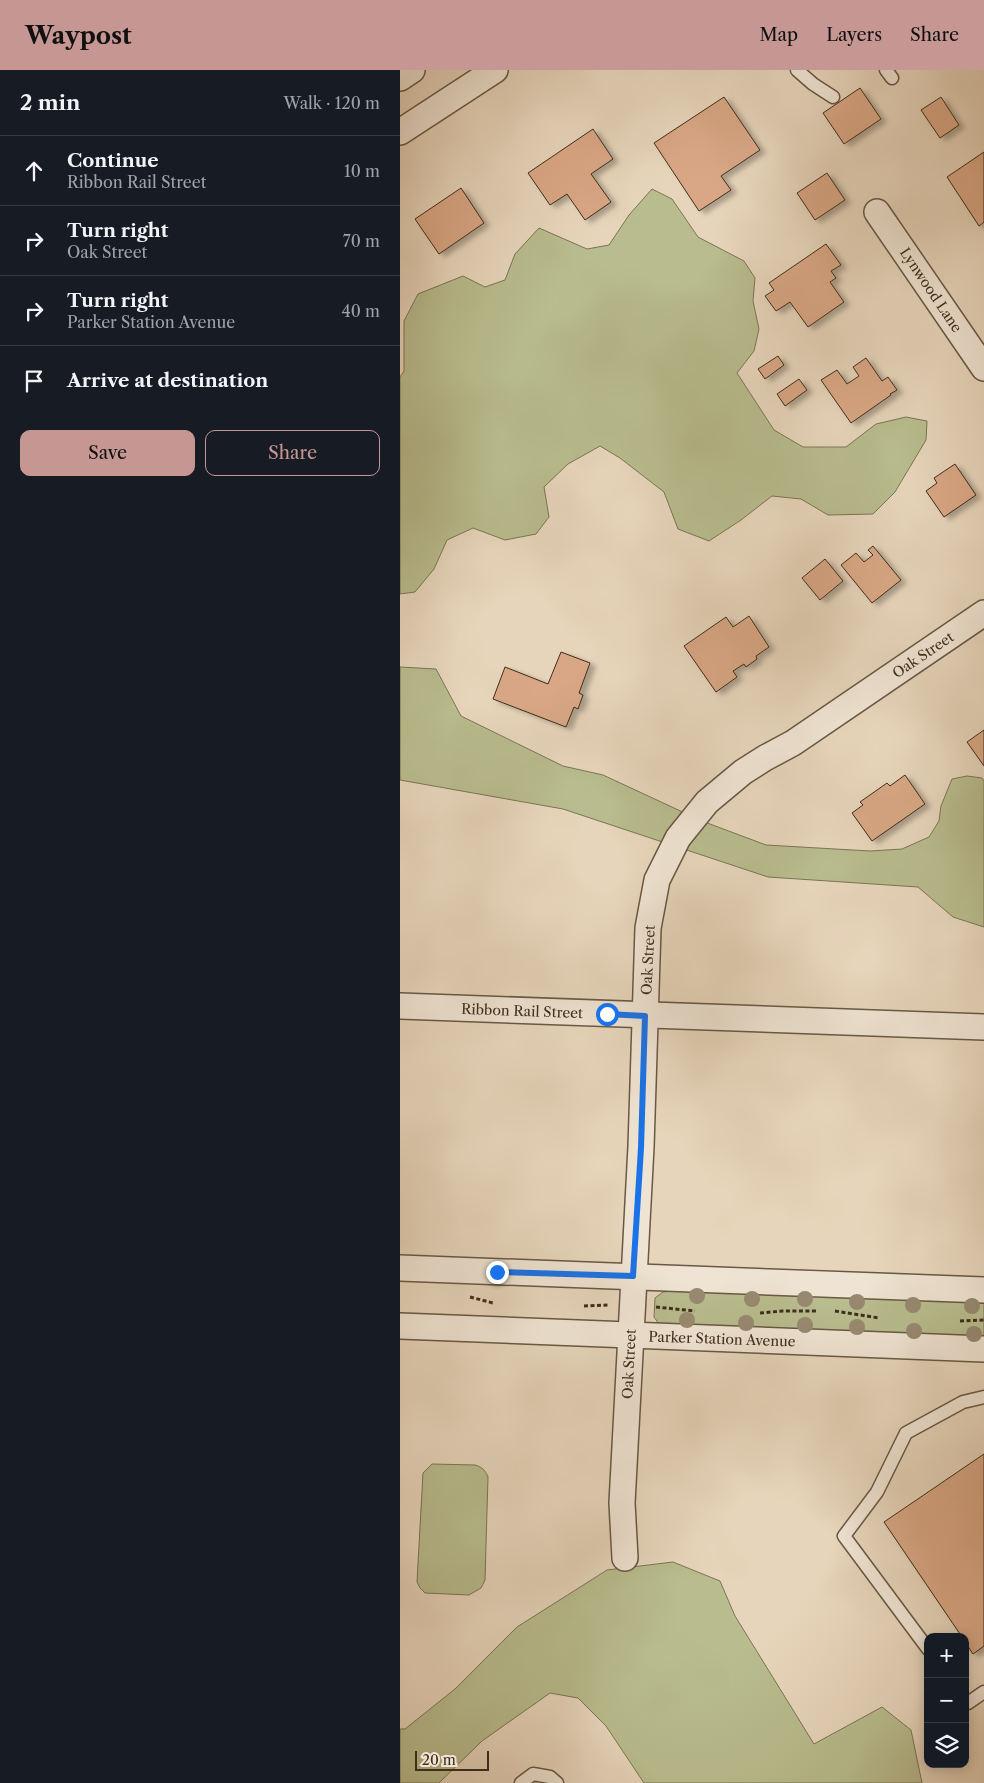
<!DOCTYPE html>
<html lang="en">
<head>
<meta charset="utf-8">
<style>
  :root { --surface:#171b24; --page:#242831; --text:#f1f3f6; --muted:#9ea1a6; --line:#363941; --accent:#c59692 }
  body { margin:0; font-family:"Libre Caslon Text",serif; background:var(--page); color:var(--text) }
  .controls { position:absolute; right:15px; bottom:15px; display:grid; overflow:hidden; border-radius:10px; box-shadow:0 2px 12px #0003 }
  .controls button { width:45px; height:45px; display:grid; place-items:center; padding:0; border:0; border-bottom:1px solid var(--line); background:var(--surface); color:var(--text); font:25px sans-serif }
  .scale { position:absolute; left:15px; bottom:12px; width:74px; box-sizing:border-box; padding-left:5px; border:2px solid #3e2e1c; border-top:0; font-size:14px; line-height:18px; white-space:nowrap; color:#3e2e1c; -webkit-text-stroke:4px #efe4d3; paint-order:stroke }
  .stop { position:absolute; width:15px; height:15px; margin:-11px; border:4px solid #1a73e8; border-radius:50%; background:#fff }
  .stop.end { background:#1a73e8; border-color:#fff; box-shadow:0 1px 5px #0008 }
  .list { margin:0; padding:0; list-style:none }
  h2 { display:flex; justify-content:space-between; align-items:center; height:65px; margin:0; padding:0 20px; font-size:21px }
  h2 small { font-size:16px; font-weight:400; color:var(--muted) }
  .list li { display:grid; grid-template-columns:32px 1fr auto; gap:15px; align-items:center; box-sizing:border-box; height:70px; padding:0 20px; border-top:1px solid var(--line) }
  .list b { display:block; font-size:19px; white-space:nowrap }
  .list p { margin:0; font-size:16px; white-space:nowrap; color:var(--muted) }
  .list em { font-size:16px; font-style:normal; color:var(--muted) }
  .actions { display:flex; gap:10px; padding:15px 20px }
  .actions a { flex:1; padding:11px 0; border:1px solid var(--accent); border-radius:10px; text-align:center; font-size:18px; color:var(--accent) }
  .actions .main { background:var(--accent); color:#111 }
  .icon { flex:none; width:28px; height:28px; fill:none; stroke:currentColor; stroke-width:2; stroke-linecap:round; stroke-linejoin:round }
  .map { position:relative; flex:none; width:584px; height:1713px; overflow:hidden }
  header { display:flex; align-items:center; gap:30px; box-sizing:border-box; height:70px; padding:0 25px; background:var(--accent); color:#111 }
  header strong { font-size:24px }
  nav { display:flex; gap:28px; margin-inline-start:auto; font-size:18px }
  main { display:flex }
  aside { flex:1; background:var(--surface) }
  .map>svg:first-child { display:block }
  .green { fill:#b8bc8e; stroke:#7b7555 }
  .building { fill:#d9a785; stroke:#3e2e1c; filter:url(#shadow) }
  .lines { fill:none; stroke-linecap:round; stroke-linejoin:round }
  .service-casing { stroke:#685844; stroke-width:15 }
  .minor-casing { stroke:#685844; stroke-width:28 }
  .path { stroke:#3e2e1c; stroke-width:3; stroke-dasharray:4 2.5; stroke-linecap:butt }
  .service { stroke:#efe4d3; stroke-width:12 }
  .minor { stroke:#efe4d3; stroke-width:25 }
  .tree { fill:#978970 }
  .route { stroke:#1a73e8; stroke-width:6 }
  .labels { text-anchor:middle; stroke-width:4; stroke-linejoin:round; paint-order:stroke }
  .street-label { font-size:14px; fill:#3e2e1c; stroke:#efe4d3 }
</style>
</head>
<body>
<header>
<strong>Waypost</strong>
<nav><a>Map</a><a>Layers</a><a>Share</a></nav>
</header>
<main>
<aside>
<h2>2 min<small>Walk · 120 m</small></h2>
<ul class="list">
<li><svg class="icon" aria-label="ahead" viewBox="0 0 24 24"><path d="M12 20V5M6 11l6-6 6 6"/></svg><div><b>Continue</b><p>Ribbon Rail Street</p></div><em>10 m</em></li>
<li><svg class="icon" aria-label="right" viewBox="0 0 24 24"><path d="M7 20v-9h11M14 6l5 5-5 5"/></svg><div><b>Turn right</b><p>Oak Street</p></div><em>70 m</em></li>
<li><svg class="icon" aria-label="right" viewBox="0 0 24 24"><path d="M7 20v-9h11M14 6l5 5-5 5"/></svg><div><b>Turn right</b><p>Parker Station Avenue</p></div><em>40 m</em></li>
<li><svg class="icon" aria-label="arrive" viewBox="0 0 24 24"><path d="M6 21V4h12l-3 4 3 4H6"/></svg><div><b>Arrive at destination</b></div></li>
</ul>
<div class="actions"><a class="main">Save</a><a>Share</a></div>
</aside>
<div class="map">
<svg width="584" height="1713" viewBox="0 0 584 1713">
  <defs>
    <filter id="shadow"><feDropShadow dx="5.5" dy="3" stdDeviation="2.5" flood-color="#0004"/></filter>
  </defs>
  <rect width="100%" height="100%" fill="#e7d5bb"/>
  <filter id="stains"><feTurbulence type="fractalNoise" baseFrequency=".004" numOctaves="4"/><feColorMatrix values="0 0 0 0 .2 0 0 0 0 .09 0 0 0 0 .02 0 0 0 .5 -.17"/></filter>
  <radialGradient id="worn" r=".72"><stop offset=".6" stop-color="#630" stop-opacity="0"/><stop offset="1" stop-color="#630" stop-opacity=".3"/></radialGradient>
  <!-- green -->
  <g class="green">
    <path d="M 252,119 L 272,129 L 298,167 L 344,191 L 355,208 L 353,231 L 359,259 L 354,281 L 337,303 L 374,360 L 403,377 L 446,377 L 476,354 L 506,347 L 527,351 L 526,370 L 495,422 L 473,444 L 428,445 L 401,429 L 372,426 L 341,450 L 309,471 L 278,459 L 264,422 L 220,388 L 200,376 L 168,394 L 144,417 L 149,447 L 136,464 L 105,470 L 73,458 L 47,470 L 34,499 L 15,522 L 0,524 L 0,307 L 4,301 L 4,251 L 18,224 L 63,206 L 85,217 L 105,210 L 115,184 L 139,158 L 187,179 L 209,175 L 229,145 Z"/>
    <path d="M 0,597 L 36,599 L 61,646 L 163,696 L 203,705 L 302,751 L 366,775 L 470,781 L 502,779 L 529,767 L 539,751 L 541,736 L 552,709 L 567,706 L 582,708 L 584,711 L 584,857 L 553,847 L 518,817 L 368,807 L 163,739 L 0,710 Z"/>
    <path d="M 281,1220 L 584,1233 L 584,1271 L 259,1254 L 254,1247 L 255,1228 L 263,1222 Z"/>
    <path d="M 32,1394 L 75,1395 C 82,1397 85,1400 88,1407 L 85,1510 L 81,1518 L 69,1525 L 25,1523 L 20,1518 L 17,1512 L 23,1403 Z"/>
    <path d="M 273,1492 L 320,1511 L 335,1546 L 414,1674 L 482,1637 L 511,1660 L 522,1713 L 244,1713 L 206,1656 L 178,1628 L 150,1623 L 82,1671 L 39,1713 L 0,1713 L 0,1659 L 5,1659 L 55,1619 L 117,1557 L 207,1500 Z"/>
  </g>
  <!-- building -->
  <g class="building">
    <path d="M 460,18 L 481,49 L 444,74 L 423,43 Z"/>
    <path d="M 324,27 L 360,80 L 321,106 L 331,120 L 299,141 L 254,73 Z"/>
    <path d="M 541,27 L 559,55 L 540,68 L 521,40 Z"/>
    <path d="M 193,59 L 213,89 L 191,104 L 211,132 L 185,150 L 167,124 L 150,135 L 128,103 Z"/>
    <path d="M 584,82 L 584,152 L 579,156 L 547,107 Z"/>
    <path d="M 427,103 L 445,130 L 415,150 L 397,123 Z"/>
    <path d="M 61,118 L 84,153 L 39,184 L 15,149 Z"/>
    <path d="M 426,174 L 441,195 L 431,201 L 436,208 L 430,212 L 444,232 L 408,257 L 390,232 L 376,241 L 365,226 L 374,220 L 369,213 Z"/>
    <path d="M 378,286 L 384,295 L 365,309 L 358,299 Z"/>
    <path d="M 466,288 L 482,311 L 488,307 L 497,320 L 490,324 L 491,325 L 451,353 L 421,310 L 437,300 L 447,314 L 459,306 L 453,297 Z"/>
    <path d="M 399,309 L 407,320 L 385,336 L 377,324 Z"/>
    <path d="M 555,394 L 576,425 L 544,447 L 526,421 L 537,413 L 534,408 Z"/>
    <path d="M 473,476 L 501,510 L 472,533 L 441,495 L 456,483 L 464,492 L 473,485 L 468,480 Z"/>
    <path d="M 425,489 L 443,511 L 420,530 L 402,508 Z"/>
    <path d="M 349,546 L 369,577 L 356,586 L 357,589 L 346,597 L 344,594 L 333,601 L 337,607 L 316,622 L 284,576 L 326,547 L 333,557 Z"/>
    <path d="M 161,582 L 190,593 L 179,623 L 183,625 L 178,639 L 174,637 L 166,657 L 93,629 L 105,597 L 148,614 Z"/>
    <path d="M 584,660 L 584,696 L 567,672 Z"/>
    <path d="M 505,705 L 525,734 L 472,771 L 452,743 L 463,735 L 460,732 L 487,713 L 490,716 Z"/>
    <path d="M 584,1384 L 584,1576 L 573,1584 L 565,1572 L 565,1567 L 562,1567 L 484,1452 Z"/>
  </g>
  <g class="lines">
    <defs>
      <g id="service">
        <path d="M 397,0 L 413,14 L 433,27"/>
        <path d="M 486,0 L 492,8"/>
        <path d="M 528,1579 L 444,1466 L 477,1422 L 506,1363 L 563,1332 L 584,1327"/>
        <path d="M 565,1629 L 568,1633 L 584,1622"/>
        <path d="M 121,1713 L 133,1704 L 150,1707 L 157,1713"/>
      </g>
      <g id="minor">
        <path d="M 0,8 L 12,0"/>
        <path d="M 0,62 L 95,0"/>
        <path d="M 477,142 L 584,298"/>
        <path d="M 0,936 L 584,957"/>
        <path d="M 0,1198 L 584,1220"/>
        <path d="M 0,1256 L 584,1279"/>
        <path d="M 225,1488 L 222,1433 L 241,1077 L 248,858 L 257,810 L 278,768 L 307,732 L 343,702 L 365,688 L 393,673 L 584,543"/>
      </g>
    </defs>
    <!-- service casing -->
    <use href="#service" class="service-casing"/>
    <!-- minor casing -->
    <use href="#minor" class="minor-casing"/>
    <!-- path -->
    <g class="path">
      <path d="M 70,1227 L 93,1233"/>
      <path d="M 184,1236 L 208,1235"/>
      <path d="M 256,1237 L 295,1241"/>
      <path d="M 435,1241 L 479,1248"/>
      <path d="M 360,1243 L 383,1241 L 417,1241"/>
      <path d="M 560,1251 L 584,1250"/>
    </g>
    <!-- service -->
    <use href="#service" class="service"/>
    <!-- minor -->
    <use href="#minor" class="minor"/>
  </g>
  <!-- trees -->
  <g class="tree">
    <circle cx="297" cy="1226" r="8"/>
    <circle cx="352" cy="1229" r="8"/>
    <circle cx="405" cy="1229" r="8"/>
    <circle cx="457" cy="1232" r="8"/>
    <circle cx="513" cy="1235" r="8"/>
    <circle cx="572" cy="1236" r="8"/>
    <circle cx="287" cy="1250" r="8"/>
    <circle cx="346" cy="1253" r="8"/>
    <circle cx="405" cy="1255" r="8"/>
    <circle cx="457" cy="1257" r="8"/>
    <circle cx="514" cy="1261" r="8"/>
    <circle cx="574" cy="1264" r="8"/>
  </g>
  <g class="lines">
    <!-- route -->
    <path class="route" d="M 97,1202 L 233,1206 L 241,1078 L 245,946 L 207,944"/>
  </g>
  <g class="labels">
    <!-- street labels -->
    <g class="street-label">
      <text transform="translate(531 220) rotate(56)" y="5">Lynwood Lane</text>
      <text transform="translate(523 585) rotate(-34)" y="5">Oak Street</text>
      <text transform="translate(248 890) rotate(-87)" y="5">Oak Street</text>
      <text transform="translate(122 941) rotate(2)" y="5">Ribbon Rail Street</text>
      <text transform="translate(322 1269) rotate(2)" y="5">Parker Station Avenue</text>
      <text transform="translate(229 1294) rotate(-87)" y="5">Oak Street</text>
    </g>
  </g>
  <rect width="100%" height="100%" filter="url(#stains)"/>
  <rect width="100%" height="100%" fill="url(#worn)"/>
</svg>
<div class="controls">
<button>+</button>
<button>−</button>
<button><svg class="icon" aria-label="layers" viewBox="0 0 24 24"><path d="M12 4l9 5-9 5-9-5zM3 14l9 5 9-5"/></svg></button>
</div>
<div class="scale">20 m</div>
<div class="stop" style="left:207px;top:944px"></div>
<div class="stop end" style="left:97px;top:1202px"></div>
</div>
</main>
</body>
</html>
